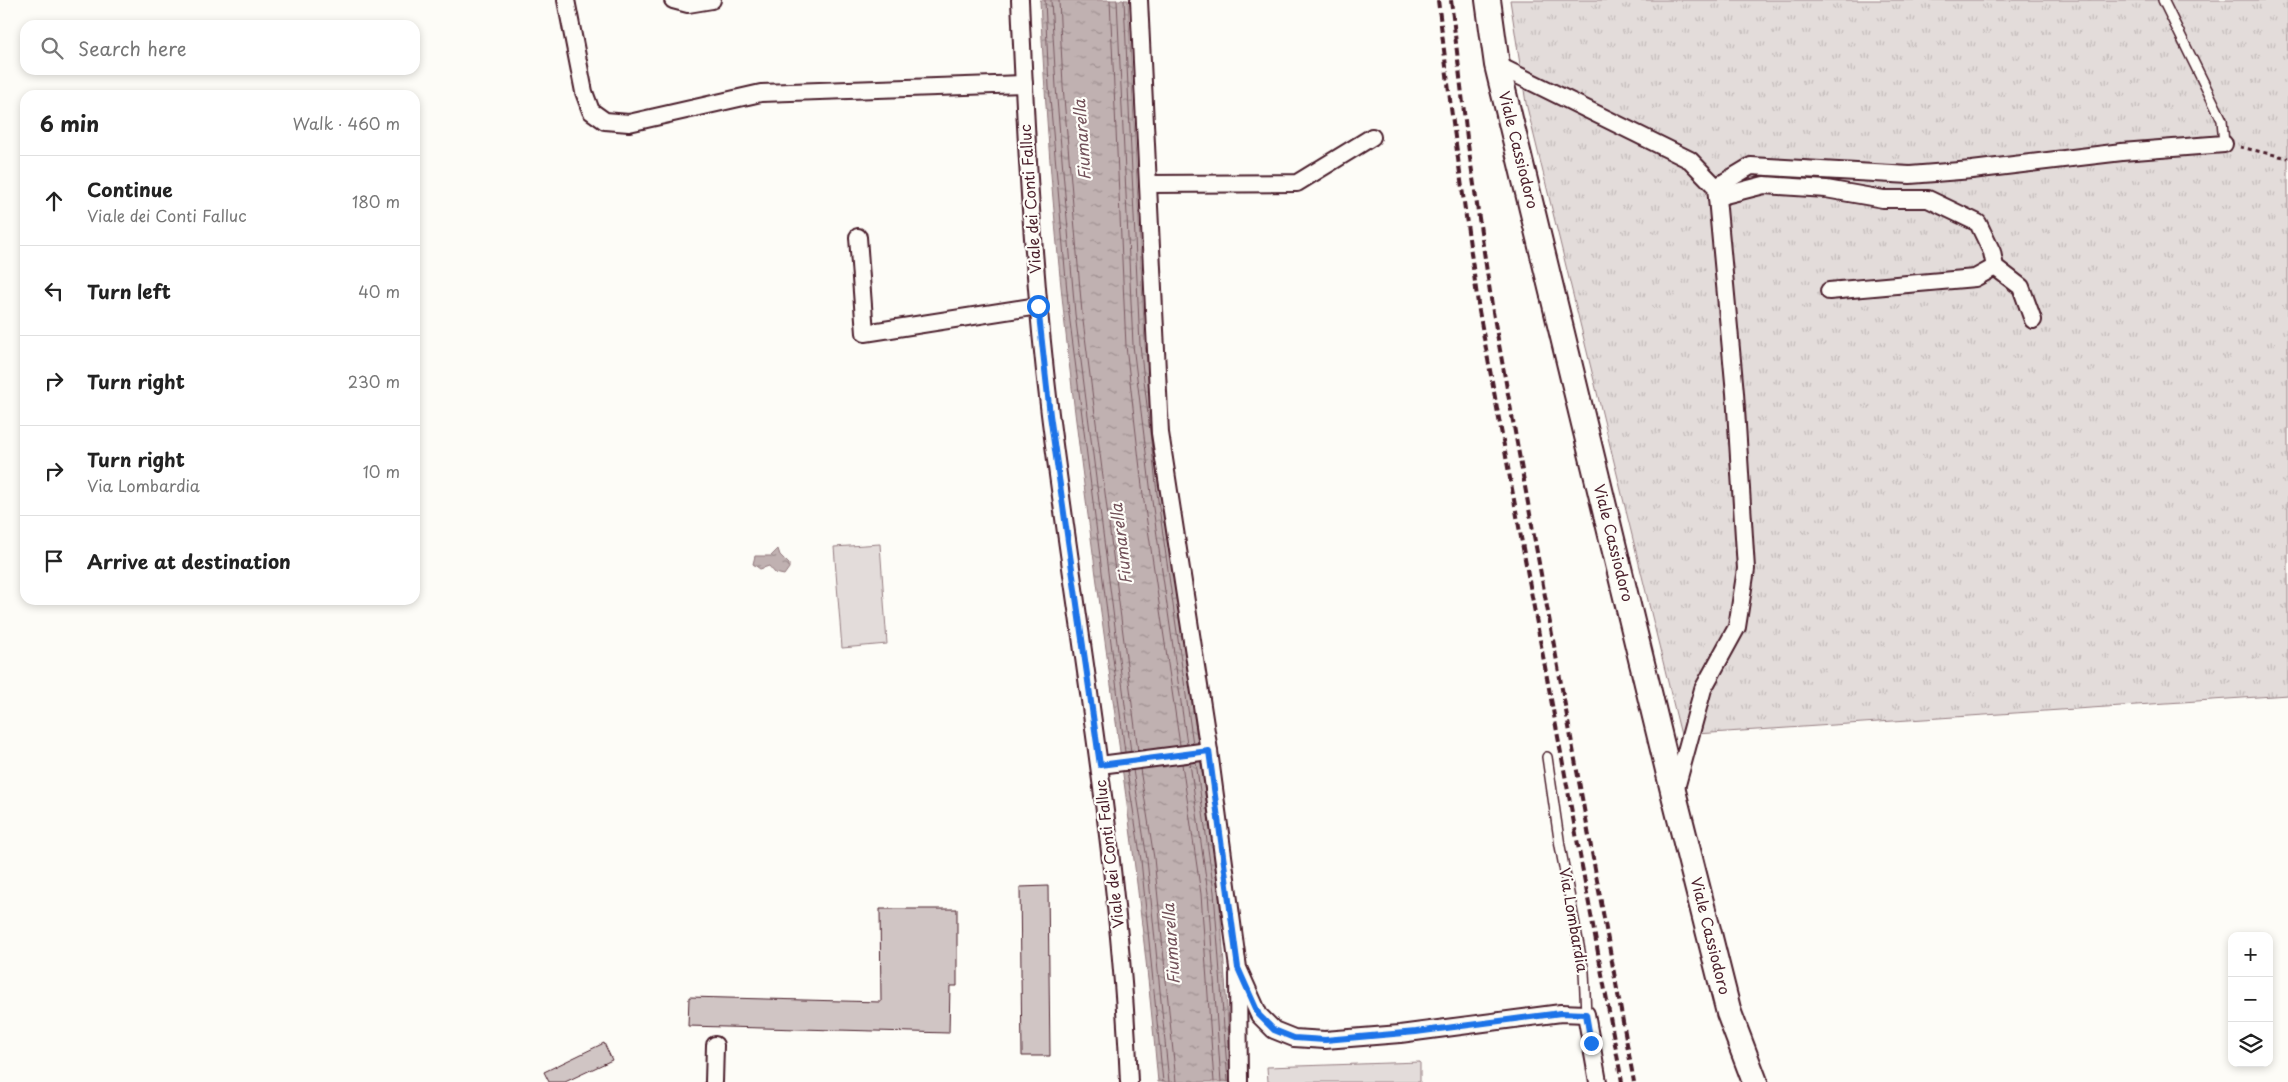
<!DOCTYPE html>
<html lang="en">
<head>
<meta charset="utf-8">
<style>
  :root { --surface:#fff; --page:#f2f2f2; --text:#222; --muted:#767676; --line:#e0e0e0 }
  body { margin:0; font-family:"Playpen Sans",sans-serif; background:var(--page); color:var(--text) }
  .controls { position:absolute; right:15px; bottom:15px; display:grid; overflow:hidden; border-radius:10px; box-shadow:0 2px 8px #0003 }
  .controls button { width:45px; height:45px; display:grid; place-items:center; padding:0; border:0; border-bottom:1px solid var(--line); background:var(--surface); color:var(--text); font:25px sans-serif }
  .stop { position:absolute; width:15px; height:15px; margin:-11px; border:4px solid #1a73e8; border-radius:50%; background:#fff }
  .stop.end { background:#1a73e8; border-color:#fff; box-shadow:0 1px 5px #0008 }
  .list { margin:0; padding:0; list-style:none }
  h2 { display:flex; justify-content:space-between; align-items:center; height:65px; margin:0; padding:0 20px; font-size:21px }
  h2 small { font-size:16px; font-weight:400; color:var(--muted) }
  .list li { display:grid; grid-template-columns:32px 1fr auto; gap:15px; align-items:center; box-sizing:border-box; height:90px; padding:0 20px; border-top:1px solid var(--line) }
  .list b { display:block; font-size:19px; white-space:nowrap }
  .list p { margin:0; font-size:16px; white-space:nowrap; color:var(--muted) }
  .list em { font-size:16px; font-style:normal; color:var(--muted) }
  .icon { flex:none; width:28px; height:28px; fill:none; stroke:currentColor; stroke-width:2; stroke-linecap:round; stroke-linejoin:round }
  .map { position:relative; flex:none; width:2288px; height:1082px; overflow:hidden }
  .search { position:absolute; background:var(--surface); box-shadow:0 2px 8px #0003; left:20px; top:20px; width:400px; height:55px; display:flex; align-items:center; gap:12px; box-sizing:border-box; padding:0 18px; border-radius:15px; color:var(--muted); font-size:19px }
  .panel { position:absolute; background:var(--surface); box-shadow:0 2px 8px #0003; left:20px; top:90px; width:400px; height:515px; border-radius:15px }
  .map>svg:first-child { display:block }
  .grass { fill:url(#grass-tufts); stroke:#967e82 }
  .garden { fill:#e3dcda; stroke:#967e82 }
  .water { fill:url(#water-ripples); stroke:#91777b }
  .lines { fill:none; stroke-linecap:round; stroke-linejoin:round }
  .shore { stroke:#795961; stroke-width:1 }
  .building { fill:#d0c5c4; stroke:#4a1f2b }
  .lane-casing { stroke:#4a1f2b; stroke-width:12 }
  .street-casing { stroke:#4a1f2b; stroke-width:20 }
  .secondary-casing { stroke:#4a1f2b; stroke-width:28 }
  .path { stroke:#4a1f2b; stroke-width:3; stroke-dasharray:4 4; stroke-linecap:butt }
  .lane { stroke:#fdfcf7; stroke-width:9 }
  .street { stroke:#fdfcf7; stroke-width:16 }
  .secondary { stroke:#fdfcf7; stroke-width:24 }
  .rail { stroke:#4a1f2b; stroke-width:4; stroke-dasharray:8 4; stroke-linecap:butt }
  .route { stroke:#1a73e8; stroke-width:6 }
  .labels { text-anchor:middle; stroke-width:4.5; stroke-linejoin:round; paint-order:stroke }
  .street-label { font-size:15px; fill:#4a1f2b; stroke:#fdfcf7 }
  .water-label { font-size:16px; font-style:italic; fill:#73525a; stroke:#fdfcf7 }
</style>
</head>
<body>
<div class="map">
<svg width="2288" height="1082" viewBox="0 0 2288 1082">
  <defs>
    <pattern id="grass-tufts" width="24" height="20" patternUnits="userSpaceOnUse" patternTransform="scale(1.25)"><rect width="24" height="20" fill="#e3dcda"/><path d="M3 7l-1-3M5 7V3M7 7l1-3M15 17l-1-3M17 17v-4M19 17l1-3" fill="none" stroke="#c4bcbb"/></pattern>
    <pattern id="water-ripples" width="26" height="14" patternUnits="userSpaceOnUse" patternTransform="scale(1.25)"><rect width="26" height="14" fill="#c0b1b1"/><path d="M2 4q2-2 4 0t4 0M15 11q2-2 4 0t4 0" fill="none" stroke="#9e8f90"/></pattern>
  </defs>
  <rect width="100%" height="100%" fill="#fdfcf7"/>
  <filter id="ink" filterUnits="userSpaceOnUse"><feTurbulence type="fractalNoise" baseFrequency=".02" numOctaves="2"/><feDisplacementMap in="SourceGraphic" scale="10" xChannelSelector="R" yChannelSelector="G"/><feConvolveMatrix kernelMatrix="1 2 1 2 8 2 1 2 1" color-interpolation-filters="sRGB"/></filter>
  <g filter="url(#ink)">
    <!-- grass -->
    <path class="grass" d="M 1510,0 L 2288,0 L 2288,695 L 1681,735 L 1526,103 Z"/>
    <!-- garden -->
    <g class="garden">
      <path d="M 880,544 L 887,644 L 842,648 L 834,547 Z"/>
      <path d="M 1420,1062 L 1420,1082 L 1268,1082 L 1267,1067 Z"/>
    </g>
    <!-- water -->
    <g class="water">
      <path d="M 1040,0 L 1128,0 L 1145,344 L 1162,493 L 1219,891 L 1232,1082 L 1158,1082 C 1136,826 1091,572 1064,316 C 1053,211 1045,106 1040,0 Z"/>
      <path d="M 778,549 L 780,555 L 789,564 L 789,568 L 784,575 L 775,573 L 769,566 L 760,569 L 753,564 L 755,556 L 771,556 Z"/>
    </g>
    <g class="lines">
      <!-- shore -->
      <g class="shore">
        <path d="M 1045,0 L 1049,87 L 1069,314 L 1125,752"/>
        <path d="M 1051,0 L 1056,87 L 1075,314 L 1131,752"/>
        <path d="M 1059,0 L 1063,86 L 1082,313 L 1138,751"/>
        <path d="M 1110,0 L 1126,346 L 1143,495 L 1180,745"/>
        <path d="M 1117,0 L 1133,345 L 1151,494 L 1187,744"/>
        <path d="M 1124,0 L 1140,345 L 1157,493 L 1193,744"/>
        <path d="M 1196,762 L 1214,892 L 1228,1082"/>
        <path d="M 1190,763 L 1208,893 L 1221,1082"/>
        <path d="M 1182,764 L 1201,894 L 1214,1082"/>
        <path d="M 1140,769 L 1154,858 L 1176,1082"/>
        <path d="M 1133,770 L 1147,859 L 1169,1082"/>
        <path d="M 1127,771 L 1141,860 L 1163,1082"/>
      </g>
    </g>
    <!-- building -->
    <g class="building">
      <path d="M 1048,886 L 1050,1056 L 1022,1056 L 1020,887 Z"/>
      <path d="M 880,909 L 957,909 L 957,986 L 950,986 L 949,1033 L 688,1026 L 689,997 L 881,1002 Z"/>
      <path d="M 604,1043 L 612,1060 L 565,1082 L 549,1082 L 544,1072 Z"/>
    </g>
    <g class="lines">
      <defs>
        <g id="lane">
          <path d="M 2163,0 L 2222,120 L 2224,144"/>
          <path d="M 1547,757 L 1560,846 L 1584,972 L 1586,1014"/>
        </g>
        <g id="street">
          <path d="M 566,0 L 584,92 L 591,111 L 605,121 L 629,123 L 761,93 L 1024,84"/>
          <path d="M 673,0 L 688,4 L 712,0"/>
          <path d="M 1020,0 C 1026,139 1033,277 1050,414 C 1078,637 1120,857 1129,1082"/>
          <path d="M 1139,0 L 1160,433 L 1209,751 L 1238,968 L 1259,1015 L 1274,1030 L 1294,1038 L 1325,1040 L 1400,1034 L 1561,1013 L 1586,1014 L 1598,1082"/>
          <path d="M 1497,65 L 1690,160 L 1716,187 L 1735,393 L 1746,569 L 1737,627 L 1703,689 L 1675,792"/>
          <path d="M 1148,184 L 1297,183 L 1372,137"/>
          <path d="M 1716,187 L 1751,166 L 1910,175 L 1972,170 L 2122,152 L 2224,144"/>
          <path d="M 1717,197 L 1764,185 L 1826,189 L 1883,199 L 1928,199 L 1978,223 L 1992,252 L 1995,267 L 2021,287 L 2033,320"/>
          <path d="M 858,237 L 865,333 L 1038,306"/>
          <path d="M 1829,291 L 1975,278 L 1995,267"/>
          <path d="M 1100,765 L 1209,751"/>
          <path d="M 1238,974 L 1239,1082"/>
          <path d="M 714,1082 L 715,1045"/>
        </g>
        <path id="secondary" d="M 1488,0 L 1497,65 L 1674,795 L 1729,1013 L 1755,1082"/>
      </defs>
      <!-- lane casing -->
      <use href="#lane" class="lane-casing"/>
      <!-- street casing -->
      <use href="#street" class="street-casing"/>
      <!-- secondary casing -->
      <use href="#secondary" class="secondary-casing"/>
      <!-- path -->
      <path class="path" d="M 2240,147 L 2288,158"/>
      <!-- lane -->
      <use href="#lane" class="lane"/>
      <!-- street -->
      <use href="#street" class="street"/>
      <!-- secondary -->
      <use href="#secondary" class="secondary"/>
      <!-- rail -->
      <g class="rail">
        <path d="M 1438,0 L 1451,108 L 1479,311 L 1622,1082"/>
        <path d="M 1451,0 L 1467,138 L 1493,312 L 1634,1082"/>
      </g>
    </g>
  </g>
  <g class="lines" filter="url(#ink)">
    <!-- route -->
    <path class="route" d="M 1038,306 L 1050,415 L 1100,765 L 1209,751 L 1238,968 L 1259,1015 L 1274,1030 L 1294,1038 L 1325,1040 L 1416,1032 L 1561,1013 L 1586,1014 L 1591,1043"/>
  </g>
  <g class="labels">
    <!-- street labels -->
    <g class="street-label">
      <text transform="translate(1518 150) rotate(76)" y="5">Viale Cassiodoro</text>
      <text transform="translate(1031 199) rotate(-94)" y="5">Viale dei Conti Falluc</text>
      <text transform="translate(1613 543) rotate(76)" y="5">Viale Cassiodoro</text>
      <text transform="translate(1110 854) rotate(-97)" y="5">Viale dei Conti Falluc</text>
      <text transform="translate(1573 920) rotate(80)" y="5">Via Lombardia</text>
      <text transform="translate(1710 936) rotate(76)" y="5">Viale Cassiodoro</text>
    </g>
    <!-- water labels -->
    <g class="water-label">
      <text transform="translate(1082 140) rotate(-94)" y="6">Fiumarella</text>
      <text transform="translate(1121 544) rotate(-97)" y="6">Fiumarella</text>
      <text transform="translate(1171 944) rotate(-94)" y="6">Fiumarella</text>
    </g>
  </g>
</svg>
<div class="controls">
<button>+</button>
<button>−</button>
<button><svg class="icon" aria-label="layers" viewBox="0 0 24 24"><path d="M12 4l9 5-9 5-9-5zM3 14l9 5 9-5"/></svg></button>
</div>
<div class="stop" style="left:1038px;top:306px"></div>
<div class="stop end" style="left:1591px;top:1043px"></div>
<div class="search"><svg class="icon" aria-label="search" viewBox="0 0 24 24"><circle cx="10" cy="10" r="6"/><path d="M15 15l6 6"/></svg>Search here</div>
<section class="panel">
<h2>6 min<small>Walk · 460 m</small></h2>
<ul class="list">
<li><svg class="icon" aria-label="ahead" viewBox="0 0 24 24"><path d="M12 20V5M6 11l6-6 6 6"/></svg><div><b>Continue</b><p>Viale dei Conti Falluc</p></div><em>180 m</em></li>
<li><svg class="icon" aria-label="left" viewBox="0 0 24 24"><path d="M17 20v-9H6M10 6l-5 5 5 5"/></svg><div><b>Turn left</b></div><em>40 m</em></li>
<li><svg class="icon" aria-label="right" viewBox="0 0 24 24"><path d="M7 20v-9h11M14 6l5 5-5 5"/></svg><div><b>Turn right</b></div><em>230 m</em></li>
<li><svg class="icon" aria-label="right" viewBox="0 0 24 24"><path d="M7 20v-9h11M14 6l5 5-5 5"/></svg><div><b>Turn right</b><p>Via Lombardia</p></div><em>10 m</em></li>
<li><svg class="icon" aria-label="arrive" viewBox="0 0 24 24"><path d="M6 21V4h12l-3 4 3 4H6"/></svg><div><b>Arrive at destination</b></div></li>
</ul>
</section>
</div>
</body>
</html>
